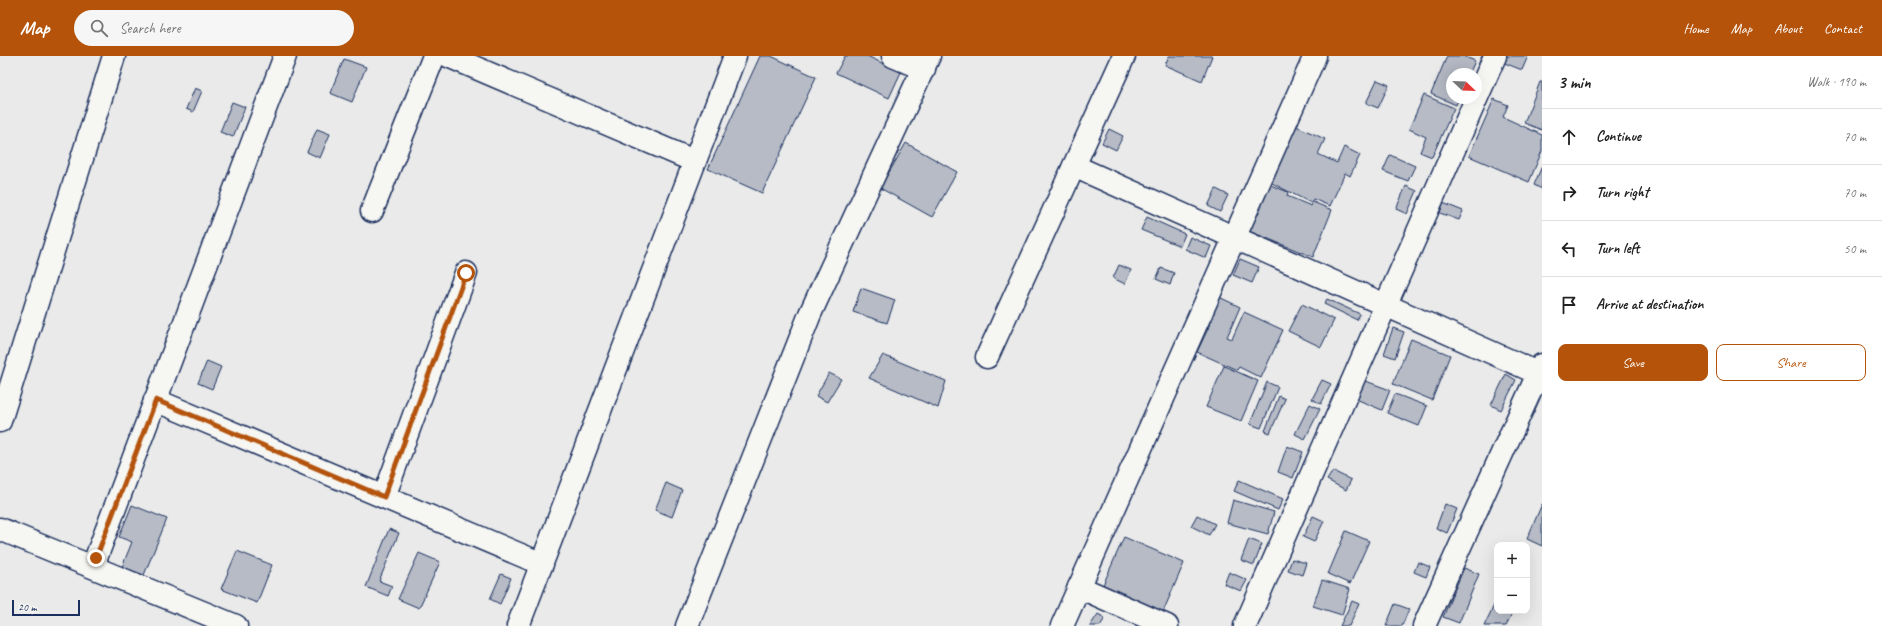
<!DOCTYPE html>
<html lang="en">
<head>
<meta charset="utf-8">
<style>
  :root { --surface:#fff; --page:#f6f6f6; --text:#222; --muted:#767676; --line:#e0e0e0; --accent:#b45309 }
  body { margin:0; font-family:Caveat,sans-serif; background:var(--page); color:var(--text) }
  .controls { position:absolute; right:12px; bottom:12px; display:grid; overflow:hidden; border-radius:8px; box-shadow:0 4px 16px #0002 }
  .controls button { width:36px; height:36px; display:grid; place-items:center; padding:0; border:0; border-bottom:1px solid var(--line); background:var(--surface); color:var(--text); font:20px sans-serif }
  .compass { position:absolute; left:1446px; top:12px; width:36px; height:36px; border-radius:50%; background:var(--surface); box-shadow:0 4px 16px #0002; rotate:113deg }
  .scale { position:absolute; left:12px; bottom:10px; width:68px; box-sizing:border-box; padding-left:4px; border:2px solid #1b2f5e; border-top:0; font-size:11px; line-height:14px; white-space:nowrap; color:#1b2f5e; -webkit-text-stroke:3px #f6f6f2; paint-order:stroke }
  .stop { position:absolute; width:12px; height:12px; margin:-9px; border:3px solid #b45309; border-radius:50%; background:#fff }
  .stop.end { background:#b45309; border-color:#fff; box-shadow:0 1px 4px #0008 }
  .list { margin:0; padding:0; list-style:none }
  h2 { display:flex; justify-content:space-between; align-items:center; height:52px; margin:0; padding:0 16px; font-size:17px }
  h2 small { font-size:13px; font-weight:400; color:var(--muted) }
  .list li { display:grid; grid-template-columns:26px 1fr auto; gap:12px; align-items:center; box-sizing:border-box; height:56px; padding:0 16px; border-top:1px solid var(--line) }
  .list b { display:block; font-size:15px; white-space:nowrap }
  .list em { font-size:13px; font-style:normal; color:var(--muted) }
  .actions { display:flex; gap:8px; padding:12px 16px }
  .actions a { flex:1; padding:9px 0; border:1px solid var(--accent); border-radius:8px; text-align:center; font-size:14px; color:var(--accent) }
  .actions .main { background:var(--accent); color:#fff }
  .icon { flex:none; width:22px; height:22px; fill:none; stroke:currentColor; stroke-width:2; stroke-linecap:round; stroke-linejoin:round }
  .map { position:relative; flex:none; width:1542px; height:570px; overflow:hidden }
  header { display:flex; align-items:center; gap:24px; box-sizing:border-box; height:56px; padding:0 20px; background:var(--accent); color:#fff }
  header strong { font-size:19px }
  nav { display:flex; gap:22px; margin-inline-start:auto; font-size:14px }
  .search { width:280px; height:36px; background:var(--page); display:flex; align-items:center; gap:10px; box-sizing:border-box; padding:0 14px; border-radius:22px; color:var(--muted); font-size:15px }
  main { display:flex }
  aside { flex:1; background:var(--surface) }
  .map>svg:first-child { display:block }
  .building { fill:#b6bbc6; stroke:#1b2f5e }
  .lines { fill:none; stroke-linecap:round; stroke-linejoin:round }
  .minor-casing { stroke:#1b2f5e; stroke-width:25 }
  .minor { stroke:#f6f6f2; stroke-width:22 }
  .route { stroke:#b45309; stroke-width:5 }
</style>
</head>
<body>
<header>
<strong>Map</strong>
<div class="search"><svg class="icon" aria-label="search" viewBox="0 0 24 24"><circle cx="10" cy="10" r="6"/><path d="M15 15l6 6"/></svg>Search here</div>
<nav><a>Home</a><a>Map</a><a>About</a><a>Contact</a></nav>
</header>
<main>
<div class="map">
<svg width="1542" height="570" viewBox="0 0 1542 570">
  <rect width="100%" height="100%" fill="#e9eae9"/>
  <filter id="ink" filterUnits="userSpaceOnUse"><feTurbulence type="fractalNoise" baseFrequency=".025" numOctaves="2"/><feDisplacementMap in="SourceGraphic" scale="8" xChannelSelector="R" yChannelSelector="G"/><feConvolveMatrix kernelMatrix="1 2 1 2 8 2 1 2 1" color-interpolation-filters="sRGB"/></filter>
  <g filter="url(#ink)">
    <!-- building -->
    <g class="building">
      <path d="M 760,0 L 771,0 L 816,21 L 762,137 L 708,113 Z"/>
      <path d="M 845,0 L 867,0 L 901,16 L 889,42 L 836,17 Z"/>
      <path d="M 1169,0 L 1212,0 L 1202,25 L 1165,9 Z"/>
      <path d="M 1447,0 L 1463,0 L 1475,5 L 1469,18 L 1452,18 L 1452,42 L 1459,42 L 1456,49 L 1431,38 Z"/>
      <path d="M 1505,0 L 1528,0 L 1522,14 L 1502,6 Z"/>
      <path d="M 344,3 L 366,11 L 352,46 L 330,37 Z"/>
      <path d="M 1377,24 L 1389,29 L 1378,52 L 1366,47 Z"/>
      <path d="M 1540,26 L 1542,26 L 1542,74 L 1524,67 Z"/>
      <path d="M 195,32 L 202,35 L 193,56 L 186,53 Z"/>
      <path d="M 1424,39 L 1454,52 L 1432,101 L 1420,96 L 1426,81 L 1409,73 Z"/>
      <path d="M 1494,43 L 1508,49 L 1503,61 L 1542,79 L 1542,95 L 1529,126 L 1469,100 Z"/>
      <path d="M 232,46 L 245,51 L 233,81 L 220,76 Z"/>
      <path d="M 1296,70 L 1325,83 L 1318,98 L 1337,107 L 1344,91 L 1360,99 L 1350,120 L 1345,117 L 1330,150 L 1313,143 L 1311,147 L 1270,126 Z"/>
      <path d="M 317,73 L 330,78 L 320,102 L 307,96 Z"/>
      <path d="M 1109,73 L 1123,80 L 1116,94 L 1102,87 Z"/>
      <path d="M 906,87 L 957,116 L 932,161 L 880,132 Z"/>
      <path d="M 1390,99 L 1415,110 L 1408,125 L 1383,115 Z"/>
      <path d="M 1542,110 L 1542,133 L 1534,129 Z"/>
      <path d="M 1268,128 L 1288,136 L 1287,140 L 1311,150 L 1313,146 L 1332,154 L 1313,201 L 1249,175 Z"/>
      <path d="M 1406,130 L 1417,135 L 1407,158 L 1396,153 Z"/>
      <path d="M 1216,133 L 1228,139 L 1220,156 L 1208,150 Z"/>
      <path d="M 1443,147 L 1463,155 L 1459,164 L 1440,157 Z"/>
      <path d="M 1147,161 L 1185,178 L 1180,190 L 1141,174 Z"/>
      <path d="M 1190,181 L 1211,190 L 1206,202 L 1185,193 Z"/>
      <path d="M 1240,203 L 1259,211 L 1252,227 L 1233,219 Z"/>
      <path d="M 1119,209 L 1131,214 L 1125,228 L 1113,222 Z"/>
      <path d="M 1161,212 L 1174,217 L 1170,229 L 1156,223 Z"/>
      <path d="M 861,232 L 895,244 L 887,267 L 853,256 Z"/>
      <path d="M 1217,240 L 1240,251 L 1227,281 L 1232,283 L 1244,256 L 1283,274 L 1261,322 L 1239,311 L 1237,314 L 1197,296 L 1214,260 L 1209,258 Z"/>
      <path d="M 1327,243 L 1360,258 L 1357,264 L 1324,248 Z"/>
      <path d="M 1302,248 L 1334,264 L 1321,291 L 1288,275 Z"/>
      <path d="M 1393,272 L 1404,276 L 1395,302 L 1384,298 Z"/>
      <path d="M 1411,283 L 1450,299 L 1432,344 L 1393,328 Z"/>
      <path d="M 883,299 L 946,325 L 938,352 L 869,322 Z"/>
      <path d="M 207,305 L 221,311 L 212,333 L 198,327 Z"/>
      <path d="M 1224,310 L 1258,325 L 1241,365 L 1206,351 Z"/>
      <path d="M 829,317 L 841,323 L 827,346 L 816,340 Z"/>
      <path d="M 1506,318 L 1516,324 L 1501,354 L 1491,349 Z"/>
      <path d="M 1322,324 L 1331,328 L 1321,348 L 1312,343 Z"/>
      <path d="M 1363,324 L 1390,334 L 1382,354 L 1356,343 Z"/>
      <path d="M 1267,326 L 1278,331 L 1261,372 L 1250,368 Z"/>
      <path d="M 1395,338 L 1427,350 L 1419,370 L 1387,357 Z"/>
      <path d="M 1279,340 L 1285,343 L 1270,377 L 1265,375 Z"/>
      <path d="M 1310,348 L 1320,353 L 1305,383 L 1295,378 Z"/>
      <path d="M 1287,390 L 1303,396 L 1293,422 L 1278,416 Z"/>
      <path d="M 1333,415 L 1351,424 L 1346,434 L 1327,424 Z"/>
      <path d="M 1239,424 L 1283,443 L 1278,454 L 1234,435 Z"/>
      <path d="M 666,427 L 682,434 L 672,461 L 655,454 Z"/>
      <path d="M 1233,444 L 1274,456 L 1268,478 L 1227,467 Z"/>
      <path d="M 1445,448 L 1457,453 L 1447,477 L 1436,472 Z"/>
      <path d="M 1542,448 L 1542,490 L 1527,483 Z"/>
      <path d="M 132,449 L 167,463 L 144,519 L 122,511 L 132,486 L 119,481 Z"/>
      <path d="M 1197,459 L 1215,468 L 1209,479 L 1191,470 Z"/>
      <path d="M 1313,460 L 1324,465 L 1314,486 L 1303,481 Z"/>
      <path d="M 389,473 L 399,477 L 379,525 L 392,530 L 388,540 L 366,531 Z"/>
      <path d="M 1346,475 L 1369,485 L 1350,528 L 1328,518 Z"/>
      <path d="M 1124,481 L 1184,507 L 1163,556 L 1103,529 Z"/>
      <path d="M 1249,483 L 1262,488 L 1254,509 L 1241,504 Z"/>
      <path d="M 237,495 L 272,509 L 257,547 L 221,533 Z"/>
      <path d="M 419,497 L 440,506 L 419,552 L 398,543 Z"/>
      <path d="M 1292,503 L 1306,507 L 1302,519 L 1288,514 Z"/>
      <path d="M 1418,506 L 1430,511 L 1426,521 L 1414,516 Z"/>
      <path d="M 1464,512 L 1479,518 L 1459,567 L 1443,561 Z"/>
      <path d="M 1229,516 L 1247,524 L 1241,535 L 1224,528 Z"/>
      <path d="M 501,518 L 511,522 L 500,548 L 490,543 Z"/>
      <path d="M 1322,524 L 1350,533 L 1342,559 L 1313,550 Z"/>
      <path d="M 1497,543 L 1497,555 L 1513,555 L 1506,570 L 1484,570 Z"/>
      <path d="M 1352,545 L 1359,548 L 1349,570 L 1340,570 Z"/>
      <path d="M 1395,548 L 1409,553 L 1402,570 L 1386,570 Z"/>
      <path d="M 1098,558 L 1105,562 L 1100,570 L 1090,570 Z"/>
    </g>
    <g class="lines">
      <defs>
        <g id="minor">
          <path d="M 448,0 L 694,105"/>
          <path d="M 893,0 L 924,13"/>
          <path d="M 1074,110 L 1542,319"/>
          <path d="M 372,155 L 434,0"/>
          <path d="M 987,301 L 1124,0"/>
          <path d="M 155,344 L 542,508"/>
          <path d="M 0,365 L 114,0"/>
          <path d="M 384,441 L 466,217"/>
          <path d="M 0,473 L 236,570"/>
          <path d="M 96,502 L 285,0"/>
          <path d="M 1079,531 L 1167,570"/>
          <path d="M 518,570 L 735,0"/>
          <path d="M 687,570 L 810,258 L 929,0"/>
          <path d="M 1062,570 L 1315,0"/>
          <path d="M 1245,570 L 1495,0"/>
          <path d="M 1424,570 L 1542,309"/>
        </g>
      </defs>
      <!-- minor casing -->
      <use href="#minor" class="minor-casing"/>
      <!-- minor -->
      <use href="#minor" class="minor"/>
    </g>
  </g>
  <g class="lines" filter="url(#ink)">
    <!-- route -->
    <path class="route" d="M 96,502 L 156,344 L 384,441 L 466,217"/>
  </g>
</svg>
<div class="controls">
<button>+</button>
<button>−</button>
</div>
<svg class="compass" viewBox="-18 -18 36 36"><path d="M0-13l5 13h-10z" fill="#e53935"/><path d="M0 13l5-13h-10z" fill="#767676"/></svg>
<div class="scale">20 m</div>
<div class="stop" style="left:466px;top:217px"></div>
<div class="stop end" style="left:96px;top:502px"></div>
</div>
<aside>
<h2>3 min<small>Walk · 190 m</small></h2>
<ul class="list">
<li><svg class="icon" aria-label="ahead" viewBox="0 0 24 24"><path d="M12 20V5M6 11l6-6 6 6"/></svg><div><b>Continue</b></div><em>70 m</em></li>
<li><svg class="icon" aria-label="right" viewBox="0 0 24 24"><path d="M7 20v-9h11M14 6l5 5-5 5"/></svg><div><b>Turn right</b></div><em>70 m</em></li>
<li><svg class="icon" aria-label="left" viewBox="0 0 24 24"><path d="M17 20v-9H6M10 6l-5 5 5 5"/></svg><div><b>Turn left</b></div><em>50 m</em></li>
<li><svg class="icon" aria-label="arrive" viewBox="0 0 24 24"><path d="M6 21V4h12l-3 4 3 4H6"/></svg><div><b>Arrive at destination</b></div></li>
</ul>
<div class="actions"><a class="main">Save</a><a>Share</a></div>
</aside>
</main>
</body>
</html>
